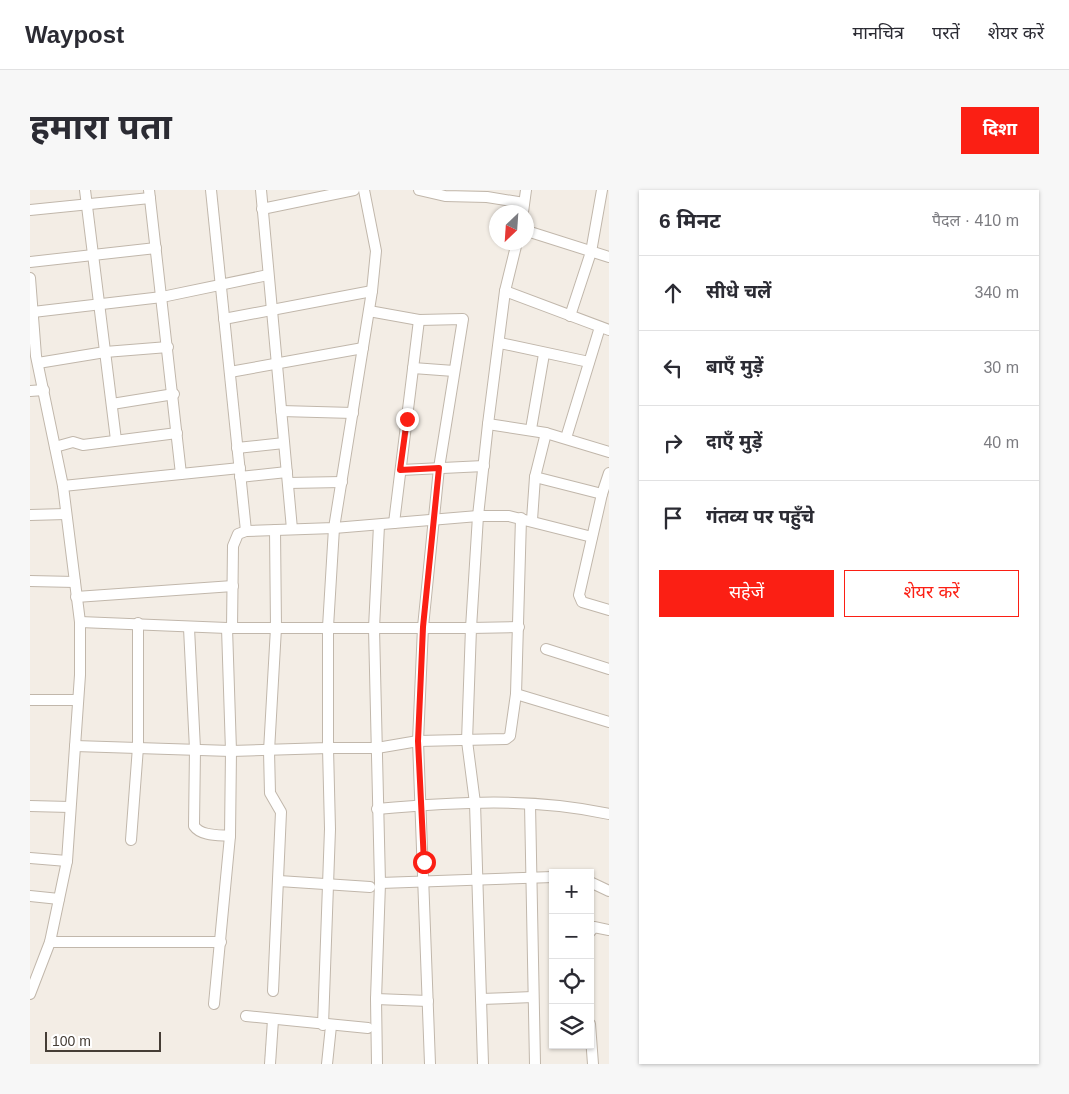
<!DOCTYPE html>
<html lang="hi">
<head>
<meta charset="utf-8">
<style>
  :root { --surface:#fff; --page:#f7f7f7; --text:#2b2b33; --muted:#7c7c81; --line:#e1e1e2; --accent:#fb1f14 }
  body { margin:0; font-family:Arial,"Noto Sans Devanagari",sans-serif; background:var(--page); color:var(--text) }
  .controls { position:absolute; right:15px; bottom:15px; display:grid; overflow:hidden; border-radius:0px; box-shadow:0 1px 4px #0004 }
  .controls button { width:45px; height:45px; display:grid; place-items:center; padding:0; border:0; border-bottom:1px solid var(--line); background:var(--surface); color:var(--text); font:25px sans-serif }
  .compass { position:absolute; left:459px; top:15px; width:45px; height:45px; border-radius:50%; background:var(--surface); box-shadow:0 1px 4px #0004; rotate:205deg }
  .scale { position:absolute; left:15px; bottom:12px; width:116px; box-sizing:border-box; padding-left:5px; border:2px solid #453d35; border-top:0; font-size:14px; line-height:18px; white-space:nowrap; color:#453d35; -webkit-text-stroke:4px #fff; paint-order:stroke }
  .stop { position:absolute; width:15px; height:15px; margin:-11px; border:4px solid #fb1f14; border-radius:50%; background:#fff }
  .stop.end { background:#fb1f14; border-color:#fff; box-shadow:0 1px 5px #0008 }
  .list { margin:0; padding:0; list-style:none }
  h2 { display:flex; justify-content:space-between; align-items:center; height:65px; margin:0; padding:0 20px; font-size:21px }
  h2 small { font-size:16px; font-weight:400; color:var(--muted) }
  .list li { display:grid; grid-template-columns:32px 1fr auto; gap:15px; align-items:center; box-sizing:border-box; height:75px; padding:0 20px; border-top:1px solid var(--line) }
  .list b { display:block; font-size:19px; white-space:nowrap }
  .list em { font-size:16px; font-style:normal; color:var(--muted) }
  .actions { display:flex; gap:10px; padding:15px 20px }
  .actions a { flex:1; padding:11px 0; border:1px solid var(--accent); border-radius:0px; text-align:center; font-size:18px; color:var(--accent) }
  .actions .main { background:var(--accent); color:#fff }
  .icon { flex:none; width:28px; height:28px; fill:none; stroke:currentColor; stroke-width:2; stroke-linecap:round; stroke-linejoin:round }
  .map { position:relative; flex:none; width:579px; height:874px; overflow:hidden; border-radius:0px }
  header { display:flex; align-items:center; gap:30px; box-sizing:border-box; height:70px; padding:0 25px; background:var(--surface); border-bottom:1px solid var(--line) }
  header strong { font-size:24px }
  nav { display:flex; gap:28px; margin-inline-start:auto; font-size:18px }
  .intro { display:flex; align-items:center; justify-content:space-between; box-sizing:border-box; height:120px; padding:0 30px }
  h1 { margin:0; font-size:35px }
  .button { padding:12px 22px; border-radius:0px; background:var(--accent); color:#fff; font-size:18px; font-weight:700 }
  main { display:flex; gap:30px; padding:0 30px }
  aside { flex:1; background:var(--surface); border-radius:0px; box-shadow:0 1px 4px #0004 }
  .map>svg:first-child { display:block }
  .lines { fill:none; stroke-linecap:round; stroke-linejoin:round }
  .minor-casing { stroke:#c1b7ab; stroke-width:12 }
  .minor { stroke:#fff; stroke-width:10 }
  .route { stroke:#fb1f14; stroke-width:6 }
</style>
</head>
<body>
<header>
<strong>Waypost</strong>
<nav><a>मानचित्र</a><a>परतें</a><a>शेयर करें</a></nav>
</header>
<div class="intro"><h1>हमारा पता</h1><a class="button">दिशा</a></div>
<main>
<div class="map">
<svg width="579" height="874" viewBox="0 0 579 874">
  <rect width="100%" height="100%" fill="#f3ede5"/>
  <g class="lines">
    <defs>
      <g id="minor">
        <path d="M 55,0 L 86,250"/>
        <path d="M 119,0 L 151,284"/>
        <path d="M 181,0 L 216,341"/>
        <path d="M 231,0 L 262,339"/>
        <path d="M 389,0 L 415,6 L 457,7 L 494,13"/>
        <path d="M 232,19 L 324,0"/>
        <path d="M 0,20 L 120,8"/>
        <path d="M 493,22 L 496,0"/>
        <path d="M 497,41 L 579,67"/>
        <path d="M 487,52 L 475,101 L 458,234 L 516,243 L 579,262"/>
        <path d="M 0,72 L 126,58"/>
        <path d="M 0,88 L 6,166 L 33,296 L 50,432 L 50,485 L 37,671 L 20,752 L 0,804"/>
        <path d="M 475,101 L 579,140"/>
        <path d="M 339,121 L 389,130 L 433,129 L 409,278 L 393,437 L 388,551 L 400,874"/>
        <path d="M 3,122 L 132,107 L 238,85"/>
        <path d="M 540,126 L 561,62 L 572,0"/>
        <path d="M 194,129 L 342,101"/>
        <path d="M 470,153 L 559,172"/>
        <path d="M 8,173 L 75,162 L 138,157"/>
        <path d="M 383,178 L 424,181"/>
        <path d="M 200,182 L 333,158"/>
        <path d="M 0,201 L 14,200"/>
        <path d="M 82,214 L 144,204"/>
        <path d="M 251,221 L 323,223"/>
        <path d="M 501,239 L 514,164"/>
        <path d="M 536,248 L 570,137"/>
        <path d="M 25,257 L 43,252 L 53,255 L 147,243"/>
        <path d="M 207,258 L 254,253"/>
        <path d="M 371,280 L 454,276"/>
        <path d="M 579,283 L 572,304 L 549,405 L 552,412 L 579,420"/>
        <path d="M 210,287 L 257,282"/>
        <path d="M 505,287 L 572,304"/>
        <path d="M 258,293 L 312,292"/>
        <path d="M 33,296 L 210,278"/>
        <path d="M 0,325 L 36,324"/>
        <path d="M 502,330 L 505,287 L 516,243"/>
        <path d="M 364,333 L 389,130"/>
        <path d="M 0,391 L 45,392"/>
        <path d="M 46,407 L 203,396"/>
        <path d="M 50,432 L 197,438 L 441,438 L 448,326 L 458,234"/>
        <path d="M 159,438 L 165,559 L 164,636 C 171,646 188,645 200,646"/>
        <path d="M 202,438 L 203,356 L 208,344 L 216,341 L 304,338 L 448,326 L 479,326 L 562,347"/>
        <path d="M 516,459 L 579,479"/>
        <path d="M 486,504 L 579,532"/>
        <path d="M 0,510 L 48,510"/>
        <path d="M 45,556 L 201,561 L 298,558 L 298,437 L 304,338 L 342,101 L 346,61 L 334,0"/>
        <path d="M 500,614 L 505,874"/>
        <path d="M 0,616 L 40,617"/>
        <path d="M 347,619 C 424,612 504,607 579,624"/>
        <path d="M 101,650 L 108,557 L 108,433"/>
        <path d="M 0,668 L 37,671"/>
        <path d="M 249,691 L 340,697"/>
        <path d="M 560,692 L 579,701"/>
        <path d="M 350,693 L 523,687"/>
        <path d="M 0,706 L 29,709"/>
        <path d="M 560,742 L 564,737 L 579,740"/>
        <path d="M 20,752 L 191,752"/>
        <path d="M 243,801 L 251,622 L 240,603 L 239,561 L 246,438 L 245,340"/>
        <path d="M 346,809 L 398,811"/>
        <path d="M 451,809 L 503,807"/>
        <path d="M 184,814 L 200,646 L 201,561 L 197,438"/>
        <path d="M 216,826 L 338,838"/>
        <path d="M 560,834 L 563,874"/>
        <path d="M 293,835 L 300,639 L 298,558 L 347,558 L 388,551 L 476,549 L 480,546 L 486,504 L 491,328"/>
        <path d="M 240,874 L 243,830"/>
        <path d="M 297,874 L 301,836"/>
        <path d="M 347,874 L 346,809 L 350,693 L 344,438 L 349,335"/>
        <path d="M 453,874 L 445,613 L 437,551 L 441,438 L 489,437"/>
      </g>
    </defs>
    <!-- minor casing -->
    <use href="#minor" class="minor-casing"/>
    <!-- minor -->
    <use href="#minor" class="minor"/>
  </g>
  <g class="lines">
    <!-- route -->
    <path class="route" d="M 377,229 L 370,280 L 409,278 L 393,437 L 388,551 L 394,672"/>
  </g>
</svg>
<div class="controls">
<button>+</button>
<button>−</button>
<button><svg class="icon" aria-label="locate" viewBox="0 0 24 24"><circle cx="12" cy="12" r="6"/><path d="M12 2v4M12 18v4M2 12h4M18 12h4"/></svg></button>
<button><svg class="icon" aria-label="layers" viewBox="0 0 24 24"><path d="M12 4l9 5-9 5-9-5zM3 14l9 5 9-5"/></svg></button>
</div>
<svg class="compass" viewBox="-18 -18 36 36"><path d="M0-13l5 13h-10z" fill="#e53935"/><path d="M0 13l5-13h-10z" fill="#7c7c81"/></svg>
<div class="scale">100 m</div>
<div class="stop" style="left:394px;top:672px"></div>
<div class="stop end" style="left:377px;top:229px"></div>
</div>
<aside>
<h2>6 मिनट<small>पैदल · 410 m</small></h2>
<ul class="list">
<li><svg class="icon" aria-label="ahead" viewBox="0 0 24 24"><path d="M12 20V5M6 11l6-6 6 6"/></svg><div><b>सीधे चलें</b></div><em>340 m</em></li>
<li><svg class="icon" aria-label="left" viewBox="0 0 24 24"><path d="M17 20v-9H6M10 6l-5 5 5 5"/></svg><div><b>बाएँ मुड़ें</b></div><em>30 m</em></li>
<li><svg class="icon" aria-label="right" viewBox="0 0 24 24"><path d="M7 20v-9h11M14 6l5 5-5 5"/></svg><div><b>दाएँ मुड़ें</b></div><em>40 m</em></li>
<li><svg class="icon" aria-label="arrive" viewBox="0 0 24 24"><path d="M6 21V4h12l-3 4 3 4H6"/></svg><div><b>गंतव्य पर पहुँचे</b></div></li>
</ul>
<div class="actions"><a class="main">सहेजें</a><a>शेयर करें</a></div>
</aside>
</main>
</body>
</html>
